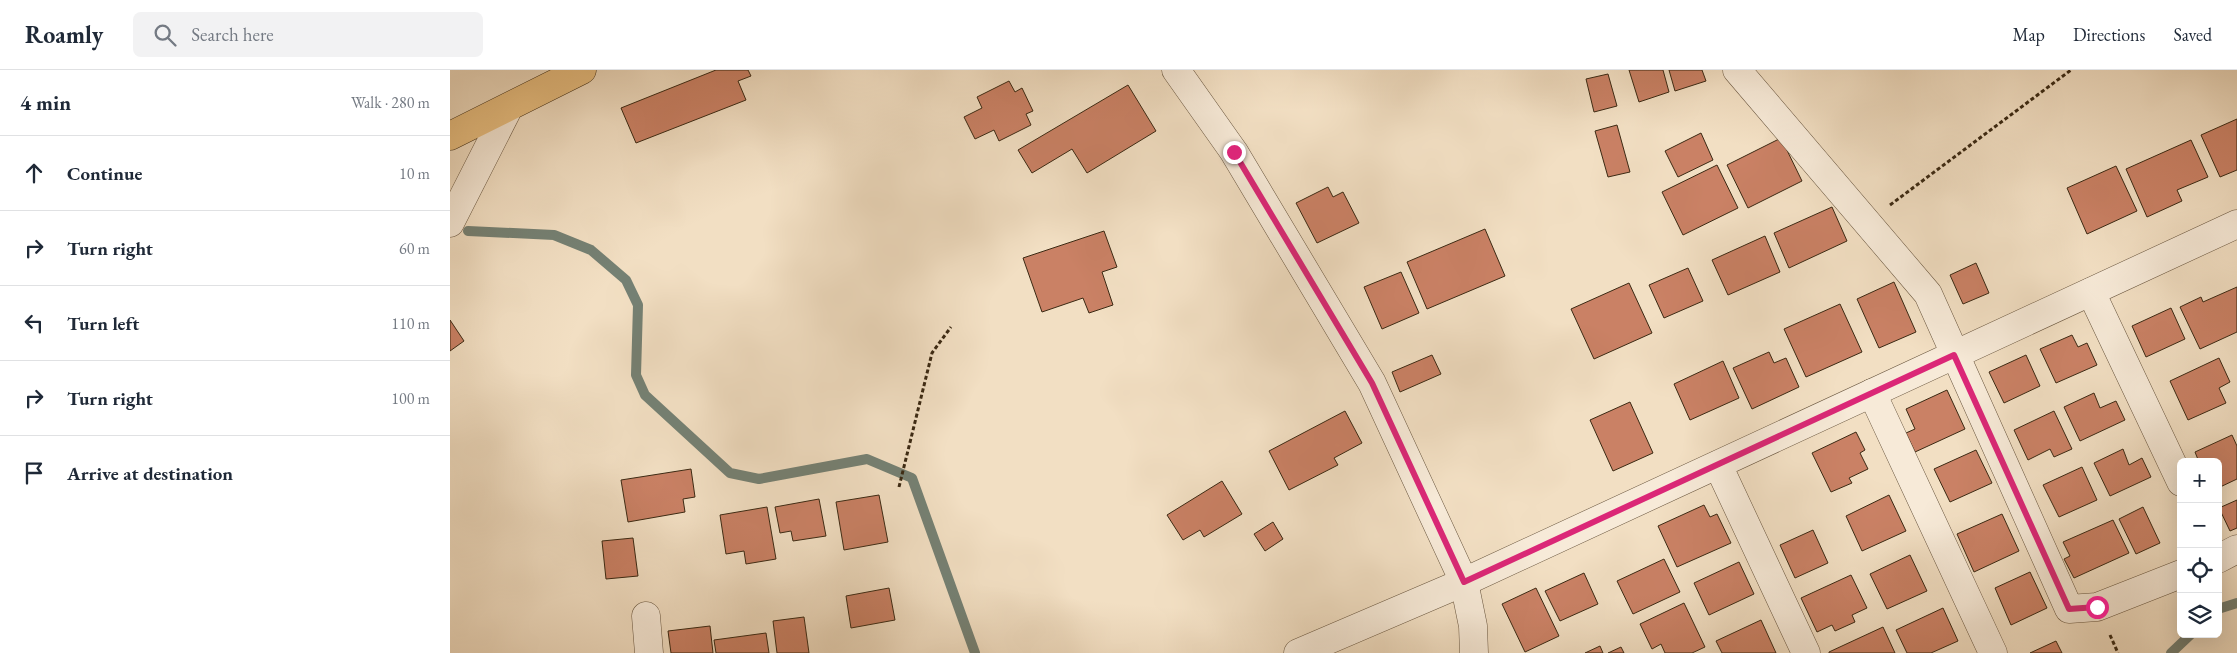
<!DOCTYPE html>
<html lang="en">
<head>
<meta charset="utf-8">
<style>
  :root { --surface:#fff; --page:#f2f2f3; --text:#1f2937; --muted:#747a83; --line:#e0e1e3 }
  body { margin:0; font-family:"EB Garamond",serif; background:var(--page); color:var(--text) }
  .controls { position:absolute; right:15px; bottom:15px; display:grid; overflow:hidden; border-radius:8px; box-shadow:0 5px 20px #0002 }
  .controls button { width:45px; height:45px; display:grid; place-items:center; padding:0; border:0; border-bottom:1px solid var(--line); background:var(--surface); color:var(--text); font:25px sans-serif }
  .stop { position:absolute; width:15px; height:15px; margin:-11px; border:4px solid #db2777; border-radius:50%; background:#fff }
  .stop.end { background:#db2777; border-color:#fff; box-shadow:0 1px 5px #0008 }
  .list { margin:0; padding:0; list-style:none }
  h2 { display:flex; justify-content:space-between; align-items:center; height:65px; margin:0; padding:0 20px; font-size:21px }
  h2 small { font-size:16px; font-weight:400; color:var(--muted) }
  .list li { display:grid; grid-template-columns:32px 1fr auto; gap:15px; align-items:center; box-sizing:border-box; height:75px; padding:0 20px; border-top:1px solid var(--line) }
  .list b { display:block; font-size:19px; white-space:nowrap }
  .list em { font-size:16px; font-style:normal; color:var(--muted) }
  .icon { flex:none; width:28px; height:28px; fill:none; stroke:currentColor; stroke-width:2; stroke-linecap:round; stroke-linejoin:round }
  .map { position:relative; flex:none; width:1787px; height:583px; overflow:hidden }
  header { display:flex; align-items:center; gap:30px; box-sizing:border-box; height:70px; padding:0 25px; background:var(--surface); border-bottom:1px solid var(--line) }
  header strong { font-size:24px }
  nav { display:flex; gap:28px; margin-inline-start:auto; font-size:18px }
  .search { width:350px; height:45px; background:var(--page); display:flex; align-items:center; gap:12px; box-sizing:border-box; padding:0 18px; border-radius:8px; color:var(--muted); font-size:19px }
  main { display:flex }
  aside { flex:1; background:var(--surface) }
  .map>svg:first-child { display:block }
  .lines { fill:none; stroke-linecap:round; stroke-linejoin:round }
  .stream { stroke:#758174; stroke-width:10 }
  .building { fill:#ca8165; stroke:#3b2913 }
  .minor-casing { stroke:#69563f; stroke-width:29 }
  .highway-casing { stroke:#3b2913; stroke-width:29 }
  .path { stroke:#3b2913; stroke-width:3; stroke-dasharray:4 2.5; stroke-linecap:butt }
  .minor { stroke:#f7ead8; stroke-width:28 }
  .highway { stroke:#e9c082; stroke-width:28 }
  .route { stroke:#db2777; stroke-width:6 }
</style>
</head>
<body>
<header>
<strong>Roamly</strong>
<div class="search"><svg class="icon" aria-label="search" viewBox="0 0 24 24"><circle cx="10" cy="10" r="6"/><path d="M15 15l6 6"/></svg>Search here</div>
<nav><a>Map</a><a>Directions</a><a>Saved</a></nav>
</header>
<main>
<aside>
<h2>4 min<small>Walk · 280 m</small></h2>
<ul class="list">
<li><svg class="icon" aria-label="ahead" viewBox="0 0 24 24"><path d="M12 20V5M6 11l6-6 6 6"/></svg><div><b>Continue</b></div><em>10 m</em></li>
<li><svg class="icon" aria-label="right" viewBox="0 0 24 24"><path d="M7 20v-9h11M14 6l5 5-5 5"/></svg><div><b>Turn right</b></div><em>60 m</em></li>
<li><svg class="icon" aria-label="left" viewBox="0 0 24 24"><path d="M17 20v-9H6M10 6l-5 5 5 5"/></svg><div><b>Turn left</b></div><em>110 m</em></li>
<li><svg class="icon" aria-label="right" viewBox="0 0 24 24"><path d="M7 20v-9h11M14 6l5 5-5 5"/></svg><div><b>Turn right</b></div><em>100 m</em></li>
<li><svg class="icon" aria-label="arrive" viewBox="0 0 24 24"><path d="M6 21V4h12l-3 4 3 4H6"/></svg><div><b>Arrive at destination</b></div></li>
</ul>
</aside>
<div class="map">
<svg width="1787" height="583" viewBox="0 0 1787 583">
  <rect width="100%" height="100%" fill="#f2dfc3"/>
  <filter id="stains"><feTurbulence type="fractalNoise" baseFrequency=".004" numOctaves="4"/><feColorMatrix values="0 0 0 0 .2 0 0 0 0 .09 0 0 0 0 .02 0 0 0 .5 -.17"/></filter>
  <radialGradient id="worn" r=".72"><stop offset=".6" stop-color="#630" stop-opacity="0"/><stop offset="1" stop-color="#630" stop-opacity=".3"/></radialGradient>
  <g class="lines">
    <!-- stream -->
    <g class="stream">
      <path d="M 18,161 L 104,165 L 141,180 L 176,210 L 188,235 L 186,305 L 195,325 L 280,403 L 309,409 L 417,389 L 462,408 L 525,583"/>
      <path d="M 1768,539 L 1787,533"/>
      <path d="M 1721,583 L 1741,564"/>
    </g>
  </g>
  <!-- building -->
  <g class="building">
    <path d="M 266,0 L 298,0 L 301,6 L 288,11 L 296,30 L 186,73 L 171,38 Z"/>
    <path d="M 1179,0 L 1213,0 L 1219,22 L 1189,32 Z"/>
    <path d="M 1219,0 L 1252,0 L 1256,11 L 1225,21 Z"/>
    <path d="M 1158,4 L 1167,36 L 1144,42 L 1136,9 Z"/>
    <path d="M 559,11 L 565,22 L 572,18 L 583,41 L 576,44 L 581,55 L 549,71 L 544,60 L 525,69 L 514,47 L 532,38 L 527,27 Z"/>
    <path d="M 678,15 L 706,61 L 637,103 L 622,79 L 582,103 L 568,80 Z"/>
    <path d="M 1787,49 L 1787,100 L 1770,107 L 1751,65 Z"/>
    <path d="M 1167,55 L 1180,102 L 1158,107 L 1145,61 Z"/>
    <path d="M 1251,63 L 1263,90 L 1228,107 L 1215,81 Z"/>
    <path d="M 1331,68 L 1352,111 L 1298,138 L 1277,95 Z"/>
    <path d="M 1741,70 L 1758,107 L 1727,120 L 1732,131 L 1697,147 L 1676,99 Z"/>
    <path d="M 1267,95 L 1288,138 L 1233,165 L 1212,122 Z"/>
    <path d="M 1666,96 L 1687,141 L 1637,164 L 1617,118 Z"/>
    <path d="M 878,117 L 883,127 L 893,122 L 909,153 L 867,173 L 846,133 Z"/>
    <path d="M 1382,137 L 1397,171 L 1339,198 L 1324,163 Z"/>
    <path d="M 1035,159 L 1055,206 L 977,239 L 957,192 Z"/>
    <path d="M 654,161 L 667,197 L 652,202 L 663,235 L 639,243 L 633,228 L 592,242 L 573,188 Z"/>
    <path d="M 1315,166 L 1330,202 L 1278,225 L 1262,190 Z"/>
    <path d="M 1526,193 L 1539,223 L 1513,234 L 1500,205 Z"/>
    <path d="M 1238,198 L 1253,231 L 1214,248 L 1199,215 Z"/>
    <path d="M 951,202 L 969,243 L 932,259 L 914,217 Z"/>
    <path d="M 1444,212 L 1466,262 L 1429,278 L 1407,229 Z"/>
    <path d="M 1179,213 L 1202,263 L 1144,289 L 1121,239 Z"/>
    <path d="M 1787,217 L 1787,262 L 1750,279 L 1730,237 L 1751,227 L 1753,232 Z"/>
    <path d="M 1390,234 L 1412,282 L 1356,307 L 1334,259 Z"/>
    <path d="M 1721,238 L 1735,269 L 1696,287 L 1682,256 Z"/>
    <path d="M 0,250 L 14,271 L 0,281 Z"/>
    <path d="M 1622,265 L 1628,277 L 1637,273 L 1647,295 L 1606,313 L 1590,279 Z"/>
    <path d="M 1319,282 L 1324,293 L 1336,288 L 1349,317 L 1302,339 L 1283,298 Z"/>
    <path d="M 982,285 L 991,304 L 950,322 L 942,302 Z"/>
    <path d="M 1576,285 L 1590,316 L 1554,333 L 1539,302 Z"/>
    <path d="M 1769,288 L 1780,312 L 1769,318 L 1776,333 L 1738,350 L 1720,311 Z"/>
    <path d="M 1273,291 L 1289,328 L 1240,350 L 1224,314 Z"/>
    <path d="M 1497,320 L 1515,359 L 1465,382 L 1456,363 L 1465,359 L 1456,339 Z"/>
    <path d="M 1644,323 L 1650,338 L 1666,331 L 1675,350 L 1630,371 L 1614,337 Z"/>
    <path d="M 1180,332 L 1203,383 L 1163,401 L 1140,350 Z"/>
    <path d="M 895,341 L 912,373 L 884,388 L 888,395 L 839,420 L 819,381 Z"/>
    <path d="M 1604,341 L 1622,379 L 1604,387 L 1600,379 L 1578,390 L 1564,360 Z"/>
    <path d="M 1406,362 L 1415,380 L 1410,383 L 1418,399 L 1399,408 L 1402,413 L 1381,422 L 1362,383 Z"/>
    <path d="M 1782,365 L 1787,376 L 1787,409 L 1768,418 L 1768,392 L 1749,392 L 1745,382 Z"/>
    <path d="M 1673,379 L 1679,395 L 1692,388 L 1701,407 L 1660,426 L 1644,393 Z"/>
    <path d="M 1526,380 L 1542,413 L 1500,432 L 1484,399 Z"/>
    <path d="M 1632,397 L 1647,430 L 1609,447 L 1593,415 Z"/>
    <path d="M 241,399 L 245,427 L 233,429 L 235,442 L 178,452 L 171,410 Z"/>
    <path d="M 772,411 L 792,444 L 754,467 L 750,460 L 733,470 L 717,445 Z"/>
    <path d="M 429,425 L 438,472 L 394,480 L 386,432 Z"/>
    <path d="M 1439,425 L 1456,461 L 1412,481 L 1396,446 Z"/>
    <path d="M 369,429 L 376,466 L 343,471 L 341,461 L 330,463 L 325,437 Z"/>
    <path d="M 1787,430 L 1787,458 L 1780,461 L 1769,438 Z"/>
    <path d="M 1254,435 L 1260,447 L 1267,444 L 1281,473 L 1227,497 L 1208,456 Z"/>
    <path d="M 317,437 L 326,489 L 296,494 L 294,481 L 276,484 L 270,445 Z"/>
    <path d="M 1693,437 L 1710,473 L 1686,484 L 1669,449 Z"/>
    <path d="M 1552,444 L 1569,481 L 1524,502 L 1507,464 Z"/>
    <path d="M 1663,450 L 1679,483 L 1624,508 L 1614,489 L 1620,486 L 1613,472 Z"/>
    <path d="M 823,452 L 833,469 L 815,481 L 804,464 Z"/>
    <path d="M 1363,460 L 1378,493 L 1345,508 L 1330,475 Z"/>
    <path d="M 183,468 L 188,506 L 156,509 L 152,471 Z"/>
    <path d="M 1460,485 L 1477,521 L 1437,539 L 1420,504 Z"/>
    <path d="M 1214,489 L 1230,522 L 1183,544 L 1167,511 Z"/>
    <path d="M 1289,492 L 1304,524 L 1259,545 L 1244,513 Z"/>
    <path d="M 1580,502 L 1597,538 L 1561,555 L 1545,518 Z"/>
    <path d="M 1134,503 L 1148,534 L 1110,551 L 1095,521 Z"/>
    <path d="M 1401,505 L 1417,538 L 1402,545 L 1405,552 L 1385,561 L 1382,555 L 1367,562 L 1351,528 Z"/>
    <path d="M 439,518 L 445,550 L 401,558 L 396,526 Z"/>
    <path d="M 1086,518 L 1109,566 L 1075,582 L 1052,534 Z"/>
    <path d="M 1234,533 L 1255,577 L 1242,583 L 1215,583 L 1211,574 L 1202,579 L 1190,554 Z"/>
    <path d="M 1493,538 L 1508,571 L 1481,583 L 1457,583 L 1446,560 Z"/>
    <path d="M 354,547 L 359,583 L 327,583 L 323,551 Z"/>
    <path d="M 1311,550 L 1326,583 L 1272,583 L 1266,571 Z"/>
    <path d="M 260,556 L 263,583 L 221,583 L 218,561 Z"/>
    <path d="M 1433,557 L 1445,583 L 1379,583 L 1379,582 Z"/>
    <path d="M 316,563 L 319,583 L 266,583 L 264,570 Z"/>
    <path d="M 1606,571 L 1612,583 L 1580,583 Z"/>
    <path d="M 1150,576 L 1153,583 L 1135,583 Z"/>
    <path d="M 1171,577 L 1174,583 L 1158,583 Z"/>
  </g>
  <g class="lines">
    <defs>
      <g id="minor">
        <path d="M 726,0 L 784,82 L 922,313 L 1014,512 L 1023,556 L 1024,583"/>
        <path d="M 1287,0 L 1478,224 L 1619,539 L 1647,537 L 1731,504"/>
        <path d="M 0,153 L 59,37"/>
        <path d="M 1641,222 L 1731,412"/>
        <path d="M 1422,323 L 1543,583"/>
        <path d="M 1268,395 L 1356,583"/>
        <path d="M 1768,489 L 1787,479"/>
        <path d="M 196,546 L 199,583"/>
        <path d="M 848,583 L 1014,512 L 1787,154"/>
      </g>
      <path id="highway" d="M 0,66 L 132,0"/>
    </defs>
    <!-- minor casing -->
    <use href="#minor" class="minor-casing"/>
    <!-- highway casing -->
    <use href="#highway" class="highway-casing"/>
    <!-- path -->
    <g class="path">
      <path d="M 1440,135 L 1621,0"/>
      <path d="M 449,417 L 482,283 L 501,257"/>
      <path d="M 1660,565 L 1668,583"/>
    </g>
    <!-- minor -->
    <use href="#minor" class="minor"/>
    <!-- highway -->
    <use href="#highway" class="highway"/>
  </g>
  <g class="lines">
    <!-- route -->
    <path class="route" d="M 784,82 L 922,313 L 1014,512 L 1504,285 L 1619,539 L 1647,537"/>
  </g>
  <rect width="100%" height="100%" filter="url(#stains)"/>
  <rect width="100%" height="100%" fill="url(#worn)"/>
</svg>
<div class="controls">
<button>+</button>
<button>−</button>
<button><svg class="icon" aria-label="locate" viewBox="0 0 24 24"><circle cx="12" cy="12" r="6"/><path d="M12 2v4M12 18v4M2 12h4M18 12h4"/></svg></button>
<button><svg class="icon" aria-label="layers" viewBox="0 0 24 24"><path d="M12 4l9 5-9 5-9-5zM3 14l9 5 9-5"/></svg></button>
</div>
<div class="stop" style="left:1647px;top:537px"></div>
<div class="stop end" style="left:784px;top:82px"></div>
</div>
</main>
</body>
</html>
